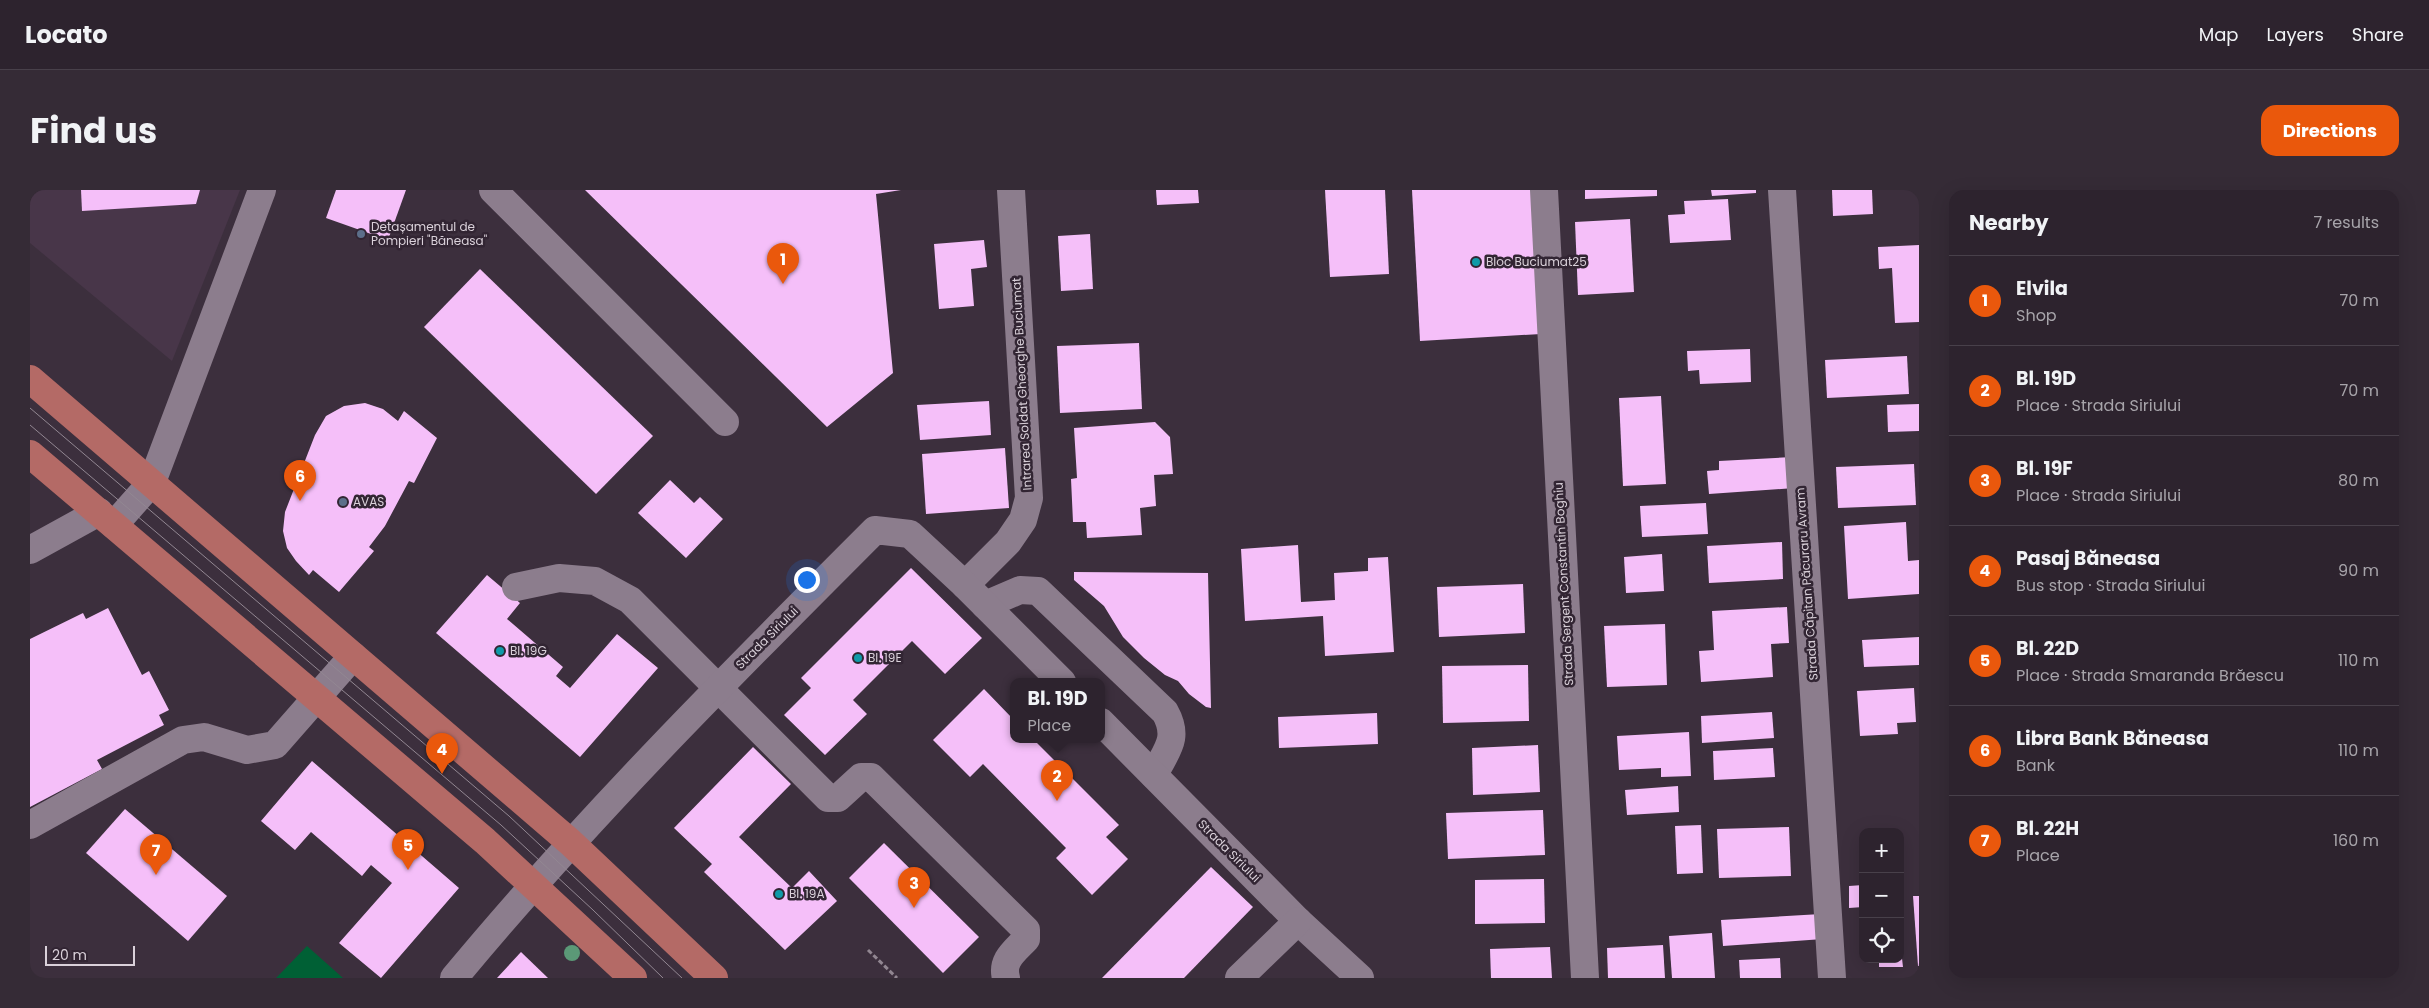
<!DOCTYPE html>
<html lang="en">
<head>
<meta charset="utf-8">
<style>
  :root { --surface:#2d232e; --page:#352b36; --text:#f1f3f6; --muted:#a7a4aa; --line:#48404a; --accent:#ea580c }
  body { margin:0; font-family:Poppins,sans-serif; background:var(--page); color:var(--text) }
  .controls { position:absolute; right:15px; bottom:15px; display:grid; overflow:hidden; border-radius:10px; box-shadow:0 5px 20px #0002 }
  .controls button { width:45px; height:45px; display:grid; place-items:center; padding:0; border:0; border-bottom:1px solid var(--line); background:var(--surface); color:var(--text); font:25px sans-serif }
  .scale { position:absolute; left:15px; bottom:12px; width:90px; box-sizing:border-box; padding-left:5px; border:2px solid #dad1da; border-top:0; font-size:14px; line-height:18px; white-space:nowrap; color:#dad1da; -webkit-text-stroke:4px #322533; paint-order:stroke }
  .you { position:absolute; left:776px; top:389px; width:18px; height:18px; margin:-12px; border:4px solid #fff; border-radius:50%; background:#1a73e8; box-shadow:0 0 0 8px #1a73e833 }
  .badge { display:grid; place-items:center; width:32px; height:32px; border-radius:50%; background:var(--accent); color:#fff; font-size:16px; font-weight:700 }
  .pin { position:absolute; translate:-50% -41px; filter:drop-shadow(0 1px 2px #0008) }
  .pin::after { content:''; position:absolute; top:26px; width:18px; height:15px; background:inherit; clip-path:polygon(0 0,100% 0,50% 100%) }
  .popup { position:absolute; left:980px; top:488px; width:95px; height:65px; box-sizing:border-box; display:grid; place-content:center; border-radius:10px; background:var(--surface); filter:drop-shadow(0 1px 4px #0005); font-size:16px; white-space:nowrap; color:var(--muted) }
  .popup b { font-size:19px; color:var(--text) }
  .popup::after { content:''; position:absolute; left:50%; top:100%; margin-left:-10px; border:10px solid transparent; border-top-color:var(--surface) }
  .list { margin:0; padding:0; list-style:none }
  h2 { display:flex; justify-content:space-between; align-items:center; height:65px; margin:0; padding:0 20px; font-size:21px }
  h2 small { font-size:16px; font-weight:400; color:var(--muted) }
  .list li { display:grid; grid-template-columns:32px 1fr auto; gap:15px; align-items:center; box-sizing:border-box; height:90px; padding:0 20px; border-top:1px solid var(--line) }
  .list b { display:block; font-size:19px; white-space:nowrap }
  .list p { margin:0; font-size:16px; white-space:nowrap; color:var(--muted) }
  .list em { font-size:16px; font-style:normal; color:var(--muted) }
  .icon { flex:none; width:28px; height:28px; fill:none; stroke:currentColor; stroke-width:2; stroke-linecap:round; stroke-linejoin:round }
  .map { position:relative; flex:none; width:1889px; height:788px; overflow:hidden; border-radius:15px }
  header { display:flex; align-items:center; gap:30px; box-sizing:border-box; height:70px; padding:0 25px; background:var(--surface); border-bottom:1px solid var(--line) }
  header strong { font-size:24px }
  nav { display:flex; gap:28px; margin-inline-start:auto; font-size:18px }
  .intro { display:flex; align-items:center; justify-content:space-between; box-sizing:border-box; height:120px; padding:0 30px }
  h1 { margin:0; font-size:35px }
  .button { padding:12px 22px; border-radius:15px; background:var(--accent); color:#fff; font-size:18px; font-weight:700 }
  main { display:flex; gap:30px; padding:0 30px }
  aside { flex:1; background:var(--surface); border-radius:15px; box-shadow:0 5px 20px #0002 }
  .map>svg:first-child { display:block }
  .built { fill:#483649 }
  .green { fill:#006035 }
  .building { fill:#f5bff9 }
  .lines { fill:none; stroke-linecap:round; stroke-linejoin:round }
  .path { stroke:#918691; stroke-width:3; stroke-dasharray:5 2.5; stroke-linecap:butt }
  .minor { stroke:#8c7d8d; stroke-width:28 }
  .major { stroke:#b46a66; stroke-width:28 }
  .tram { stroke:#928792; stroke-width:1 }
  .tree { fill:#5b9977 }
  .service-dot { fill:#5c6f8a; stroke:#322533; stroke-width:2 }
  .culture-dot { fill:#0f9aa8; stroke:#322533; stroke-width:2 }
  .labels { text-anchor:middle; stroke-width:5; stroke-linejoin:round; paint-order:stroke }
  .poi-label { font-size:12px; fill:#dad1da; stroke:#322533; text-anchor:start }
  .street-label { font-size:12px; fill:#dad1da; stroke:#322533 }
</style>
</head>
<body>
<header>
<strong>Locato</strong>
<nav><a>Map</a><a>Layers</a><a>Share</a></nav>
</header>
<div class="intro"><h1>Find us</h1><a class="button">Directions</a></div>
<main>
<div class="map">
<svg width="1889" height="788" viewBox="0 0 1889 788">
  <rect width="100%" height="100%" fill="#3c2f3d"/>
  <!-- built -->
  <path class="built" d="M 0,0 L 210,0 L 142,171 L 0,53 Z"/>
  <!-- green -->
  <path class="green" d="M 277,756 L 313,788 L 246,788 Z"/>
  <!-- building -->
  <g class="building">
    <path d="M 51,0 L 170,0 L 166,14 L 52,21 Z"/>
    <path d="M 306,0 L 376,0 L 358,50 L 296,28 Z"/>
    <path d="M 555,0 L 871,0 L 846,4 L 863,183 L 797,237 Z"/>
    <path d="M 1126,0 L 1168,0 L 1169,13 L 1127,15 Z"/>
    <path d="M 1295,0 L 1355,0 L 1359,84 L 1300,87 Z"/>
    <path d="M 1382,0 L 1502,0 L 1511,144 L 1390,151 Z"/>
    <path d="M 1555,0 L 1627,0 L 1627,6 L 1555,9 Z"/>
    <path d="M 1681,0 L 1726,0 L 1726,3 L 1682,6 Z"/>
    <path d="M 1802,0 L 1842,0 L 1843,24 L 1803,26 Z"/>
    <path d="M 1698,9 L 1701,50 L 1640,53 L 1638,25 L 1655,24 L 1654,11 Z"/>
    <path d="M 1600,29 L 1604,102 L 1548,105 L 1545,32 Z"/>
    <path d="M 1060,44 L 1063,99 L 1031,101 L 1028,46 Z"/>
    <path d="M 954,50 L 957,77 L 941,79 L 944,116 L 909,119 L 904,54 Z"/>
    <path d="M 1889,55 L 1889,132 L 1865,133 L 1862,78 L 1849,79 L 1848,57 Z"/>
    <path d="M 450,79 L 623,246 L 566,304 L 394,137 Z"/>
    <path d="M 1109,153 L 1112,219 L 1030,223 L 1027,156 Z"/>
    <path d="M 1720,159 L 1721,192 L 1670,194 L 1669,180 L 1658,181 L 1657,161 Z"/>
    <path d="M 1877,166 L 1879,204 L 1797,208 L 1795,170 Z"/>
    <path d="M 1631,206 L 1636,294 L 1593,296 L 1589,208 Z"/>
    <path d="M 959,211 L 961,245 L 890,250 L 887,215 Z"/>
    <path d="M 335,213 L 353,219 L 368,231 L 374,221 L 407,248 L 384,293 L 379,291 L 355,336 L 339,357 L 344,361 L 309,402 L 283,380 L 279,385 L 266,371 L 257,358 L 253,341 L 255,322 L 285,245 L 296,226 L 314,216 Z"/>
    <path d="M 1889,214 L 1889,241 L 1858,242 L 1857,215 Z"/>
    <path d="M 1125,232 L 1140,247 L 1143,284 L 1124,285 L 1126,316 L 1110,318 L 1112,345 L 1057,348 L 1056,332 L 1043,332 L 1041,289 L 1047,288 L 1044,238 Z"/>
    <path d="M 975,258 L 979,318 L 896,324 L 892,264 Z"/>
    <path d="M 1762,267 L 1764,298 L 1679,304 L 1677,281 L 1689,280 L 1689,271 Z"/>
    <path d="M 1884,274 L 1886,315 L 1808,318 L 1806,277 Z"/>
    <path d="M 640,290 L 664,313 L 670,307 L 693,329 L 656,368 L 608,323 Z"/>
    <path d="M 1676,313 L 1678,344 L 1612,347 L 1610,316 Z"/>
    <path d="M 1876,332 L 1878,371 L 1889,370 L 1889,404 L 1818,409 L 1814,336 Z"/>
    <path d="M 1752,352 L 1753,389 L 1679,393 L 1677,356 Z"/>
    <path d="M 1268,355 L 1271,412 L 1305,410 L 1304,383 L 1338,381 L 1338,368 L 1358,367 L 1364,462 L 1295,466 L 1293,426 L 1215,431 L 1211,359 Z"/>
    <path d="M 1632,364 L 1634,401 L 1596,403 L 1594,367 Z"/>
    <path d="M 881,378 L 952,448 L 915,484 L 882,451 L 823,510 L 837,524 L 795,565 L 754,525 L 781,498 L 771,488 Z"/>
    <path d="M 1044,382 L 1178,383 L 1181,518 L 1176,517 L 1159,504 L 1148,491 L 1135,485 L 1114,468 L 1093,447 L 1074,416 L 1044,390 Z"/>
    <path d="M 457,385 L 490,413 L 477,429 L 533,477 L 526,486 L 540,498 L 587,444 L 628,478 L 550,567 L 406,443 Z"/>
    <path d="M 1493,394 L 1495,443 L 1409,447 L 1407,397 Z"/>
    <path d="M 1757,417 L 1759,453 L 1741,454 L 1743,487 L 1671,492 L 1669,461 L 1684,460 L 1682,421 Z"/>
    <path d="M 78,418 L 112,485 L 119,481 L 139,520 L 129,525 L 134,535 L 67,570 L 72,579 L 0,617 L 0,449 L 53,423 L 56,429 Z"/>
    <path d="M 1635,434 L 1637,495 L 1577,497 L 1574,436 Z"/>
    <path d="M 1889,447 L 1889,475 L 1834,477 L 1832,450 Z"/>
    <path d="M 1498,475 L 1499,531 L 1413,533 L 1412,476 Z"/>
    <path d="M 1884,498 L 1886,532 L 1867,533 L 1868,544 L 1830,546 L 1827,501 Z"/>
    <path d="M 954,499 L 983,529 L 983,550 L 1004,550 L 1089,635 L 1076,647 L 1098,669 L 1062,705 L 1026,668 L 1036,658 L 953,574 L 940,587 L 903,550 Z"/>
    <path d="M 1742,522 L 1744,548 L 1672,553 L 1671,526 Z"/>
    <path d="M 1347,523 L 1348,554 L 1249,558 L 1248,527 Z"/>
    <path d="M 1659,542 L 1661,586 L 1631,587 L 1631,578 L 1589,580 L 1587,546 Z"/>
    <path d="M 1508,555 L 1510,602 L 1443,605 L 1442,558 Z"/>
    <path d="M 723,557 L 761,594 L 709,647 L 762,698 L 779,681 L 807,711 L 755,760 L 674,682 L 682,674 L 644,638 Z"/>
    <path d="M 1743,558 L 1745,587 L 1684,590 L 1683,561 Z"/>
    <path d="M 282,571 L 429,698 L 351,788 L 309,753 L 362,693 L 341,675 L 332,686 L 281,642 L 265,660 L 231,631 Z"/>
    <path d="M 1648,596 L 1649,622 L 1597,625 L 1595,600 Z"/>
    <path d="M 95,619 L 197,706 L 158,751 L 56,663 Z"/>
    <path d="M 1513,620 L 1515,665 L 1418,669 L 1416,623 Z"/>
    <path d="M 1671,635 L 1673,683 L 1647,684 L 1645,636 Z"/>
    <path d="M 1759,637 L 1761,686 L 1689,688 L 1687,639 Z"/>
    <path d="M 854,653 L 949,747 L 913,783 L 819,688 Z"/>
    <path d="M 1181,677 L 1223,717 L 1154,788 L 1072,788 Z"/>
    <path d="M 1514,689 L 1515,733 L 1445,734 L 1445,690 Z"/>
    <path d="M 1833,695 L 1833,717 L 1819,718 L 1819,696 Z"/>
    <path d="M 1883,706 L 1889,706 L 1889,776 L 1888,776 Z"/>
    <path d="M 1791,724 L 1793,749 L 1693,756 L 1691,730 Z"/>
    <path d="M 1682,743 L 1685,788 L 1642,788 L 1639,746 Z"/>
    <path d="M 1870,751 L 1873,777 L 1849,777 L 1849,769 L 1870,769 Z"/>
    <path d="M 1633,755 L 1635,788 L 1578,788 L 1577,758 Z"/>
    <path d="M 1520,757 L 1522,788 L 1461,788 L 1460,759 Z"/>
    <path d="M 491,762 L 518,788 L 467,788 Z"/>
    <path d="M 1750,768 L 1751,788 L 1710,788 L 1709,770 Z"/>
  </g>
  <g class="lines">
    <!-- path -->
    <path class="path" d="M 838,760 L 867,788"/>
    <!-- minor -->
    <g class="minor">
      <path d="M 463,0 L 695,232"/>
      <path d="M 1514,0 L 1555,788"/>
      <path d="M 1752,0 L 1802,788"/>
      <path d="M 84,335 L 122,292 L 232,0"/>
      <path d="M 0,360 L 69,322"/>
      <path d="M 935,395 L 978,352 L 993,330 L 999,308 L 981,0"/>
      <path d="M 486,397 L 529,388 L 565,391 L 600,410 L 798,608 L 808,608 L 831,587 L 841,587 L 996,740 L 996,749 C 985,761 971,770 976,788"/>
      <path d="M 955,415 L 990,400 L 1008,401 L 1135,522 C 1150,549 1136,560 1124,585"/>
      <path d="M 1071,532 L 1268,731 L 1330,788"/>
      <path d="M 0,635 L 153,550 L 174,547 L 217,560 L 245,555 L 323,466"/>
      <path d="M 424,788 C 555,630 700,485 845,340 L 880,344 L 935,395 L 1032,492"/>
      <path d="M 1209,788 L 1268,731"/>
    </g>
    <!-- major -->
    <g class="major">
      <path d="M 0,189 L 540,652 L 684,788"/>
      <path d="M 0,264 L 455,651 L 603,788"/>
    </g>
    <!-- tram -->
    <g class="tram">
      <path d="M 0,218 L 479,626 L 652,788"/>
      <path d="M 0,235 L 471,635 L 563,720 L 633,788"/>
    </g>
  </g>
  <!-- trees -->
  <circle class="tree" cx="542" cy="763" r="8"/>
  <!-- markers -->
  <g class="service-dot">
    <circle cx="331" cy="44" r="5"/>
    <circle cx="313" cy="312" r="5"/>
  </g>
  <g class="culture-dot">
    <circle cx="1446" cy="72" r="5"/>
    <circle cx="470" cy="461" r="5"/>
    <circle cx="828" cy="468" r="5"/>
    <circle cx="749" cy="704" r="5"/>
  </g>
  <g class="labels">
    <!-- poi labels -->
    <g class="poi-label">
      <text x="341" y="41">Detașamentul de<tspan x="341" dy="14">Pompieri "Băneasa"</tspan></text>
      <text x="1456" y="76">Bloc Buciumat25</text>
      <text x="323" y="316">AVAS</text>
      <text x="480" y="465">Bl. 19G</text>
      <text x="838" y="472">Bl. 19E</text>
      <text x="759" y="708">Bl. 19A</text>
    </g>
    <!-- street labels -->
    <g class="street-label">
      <text transform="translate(992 194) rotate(-93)" y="4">Intrarea Soldat Gheorghe Buciumat</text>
      <text transform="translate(1534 394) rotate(-93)" y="4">Strada Sergent Constantin Boghiu</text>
      <text transform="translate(1777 394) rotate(-94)" y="4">Strada Căpitan Păcuraru Avram</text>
      <text transform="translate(737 448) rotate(-45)" y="4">Strada Siriului</text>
      <text transform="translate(1199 661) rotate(45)" y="4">Strada Siriului</text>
    </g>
  </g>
</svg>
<div class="controls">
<button>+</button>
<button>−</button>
<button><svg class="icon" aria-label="locate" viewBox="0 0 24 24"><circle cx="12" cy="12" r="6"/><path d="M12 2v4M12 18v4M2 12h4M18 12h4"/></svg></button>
</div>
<div class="scale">20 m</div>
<div class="you"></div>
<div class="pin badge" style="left:753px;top:94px">1</div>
<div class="pin badge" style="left:1027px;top:611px">2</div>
<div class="popup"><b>Bl. 19D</b>Place</div>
<div class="pin badge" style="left:884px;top:718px">3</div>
<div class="pin badge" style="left:412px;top:584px">4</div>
<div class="pin badge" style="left:378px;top:680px">5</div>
<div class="pin badge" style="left:270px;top:311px">6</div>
<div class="pin badge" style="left:126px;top:685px">7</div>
</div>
<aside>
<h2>Nearby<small>7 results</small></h2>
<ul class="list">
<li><span class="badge">1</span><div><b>Elvila</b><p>Shop</p></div><em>70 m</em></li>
<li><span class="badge">2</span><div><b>Bl. 19D</b><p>Place · Strada Siriului</p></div><em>70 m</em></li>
<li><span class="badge">3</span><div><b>Bl. 19F</b><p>Place · Strada Siriului</p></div><em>80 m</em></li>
<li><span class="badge">4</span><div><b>Pasaj Băneasa</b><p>Bus stop · Strada Siriului</p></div><em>90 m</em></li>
<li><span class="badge">5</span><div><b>Bl. 22D</b><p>Place · Strada Smaranda Brăescu</p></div><em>110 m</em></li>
<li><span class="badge">6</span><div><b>Libra Bank Băneasa</b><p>Bank</p></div><em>110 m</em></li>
<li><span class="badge">7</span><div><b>Bl. 22H</b><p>Place</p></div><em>160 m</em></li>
</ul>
</aside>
</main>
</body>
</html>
